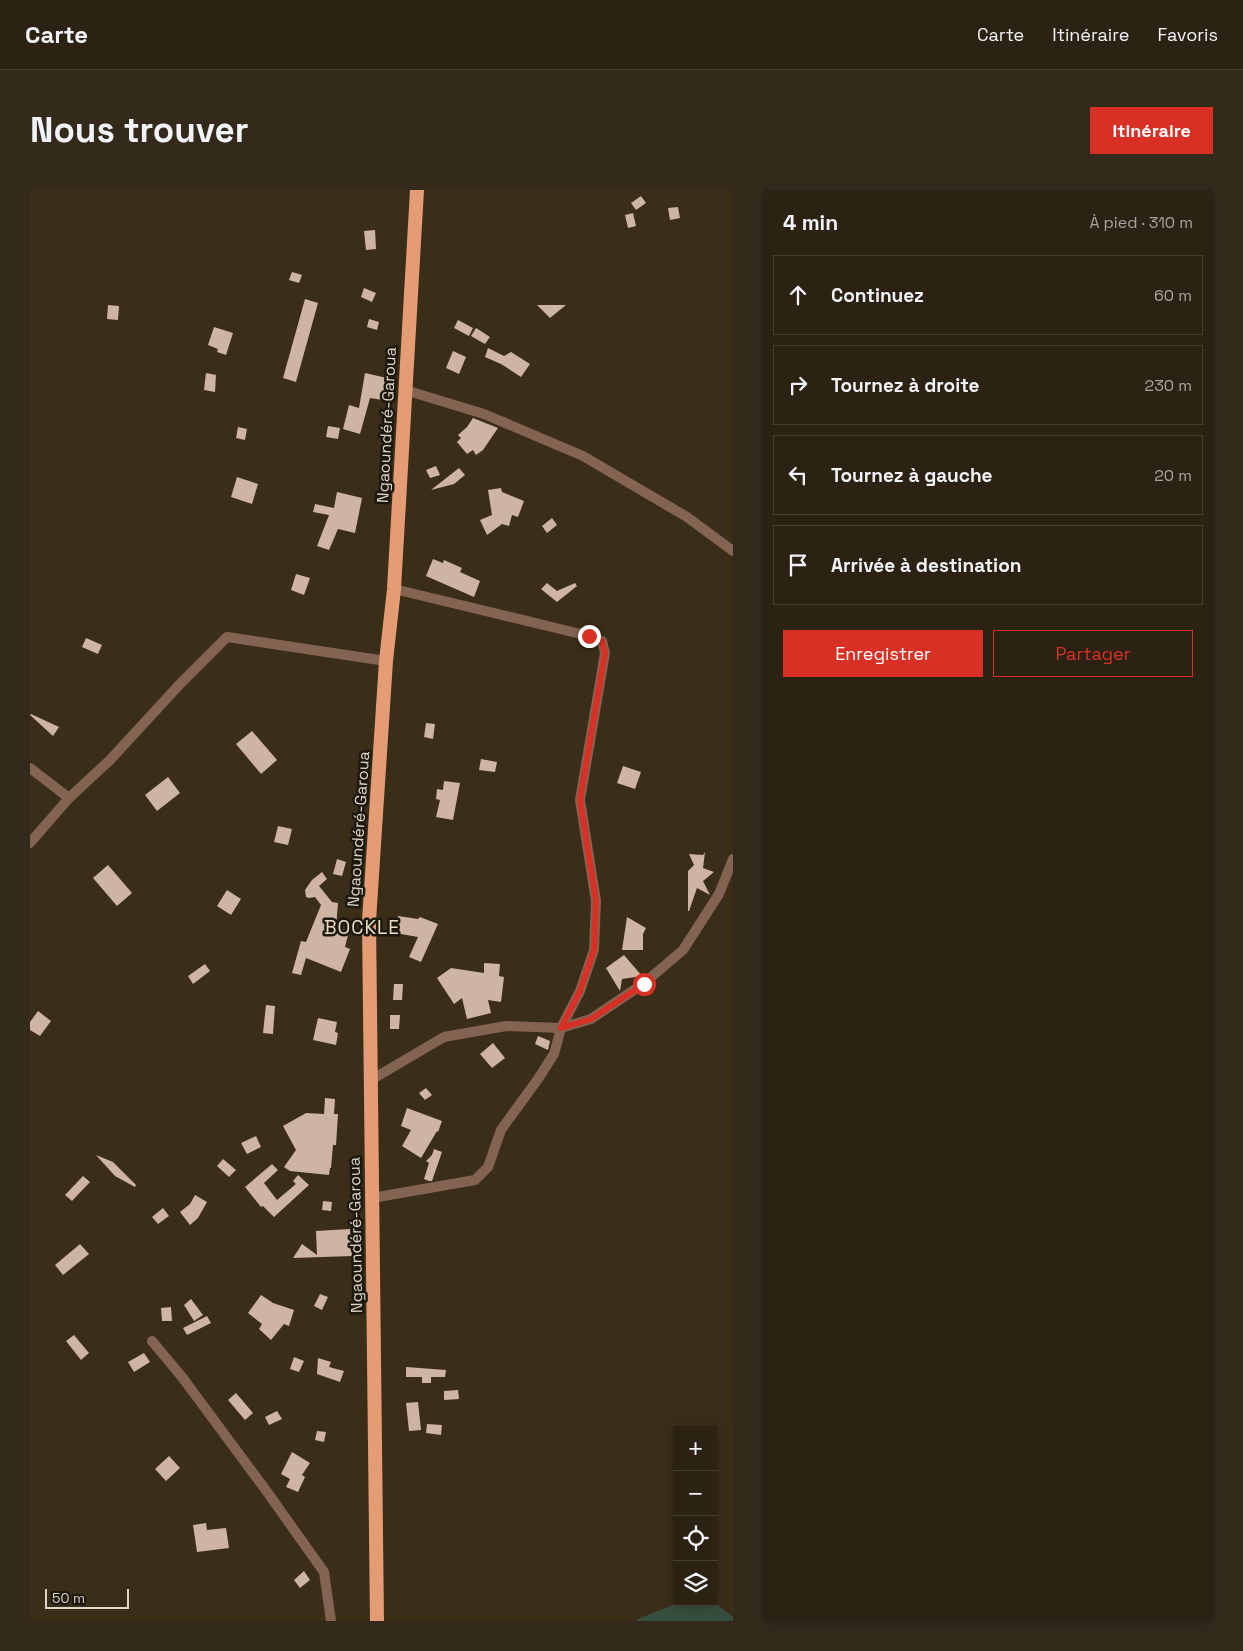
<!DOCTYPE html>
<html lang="fr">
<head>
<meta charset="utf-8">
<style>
  :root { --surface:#2c2213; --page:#342a1c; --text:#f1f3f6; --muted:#a6a4a0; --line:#483f33; --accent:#d93025 }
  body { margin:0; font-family:"Space Grotesk",sans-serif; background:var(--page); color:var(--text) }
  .controls { position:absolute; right:15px; bottom:15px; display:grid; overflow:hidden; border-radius:0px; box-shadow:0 2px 12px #0003 }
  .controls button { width:45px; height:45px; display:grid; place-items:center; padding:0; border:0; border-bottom:1px solid var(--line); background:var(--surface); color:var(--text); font:25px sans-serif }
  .scale { position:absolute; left:15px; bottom:12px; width:84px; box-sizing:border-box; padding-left:5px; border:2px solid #ddd5c8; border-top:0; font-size:14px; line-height:18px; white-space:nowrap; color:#ddd5c8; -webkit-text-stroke:4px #1d180e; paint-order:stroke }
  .stop { position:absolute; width:15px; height:15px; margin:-11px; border:4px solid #d93025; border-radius:50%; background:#fff }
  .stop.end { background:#d93025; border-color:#fff; box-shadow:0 1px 5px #0008 }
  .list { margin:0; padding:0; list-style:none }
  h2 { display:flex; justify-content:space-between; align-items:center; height:65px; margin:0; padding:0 20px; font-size:21px }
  h2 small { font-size:16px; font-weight:400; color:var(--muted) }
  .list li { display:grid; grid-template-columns:32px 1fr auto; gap:15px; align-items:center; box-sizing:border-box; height:80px; margin:0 10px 10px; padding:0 10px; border:1px solid var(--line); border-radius:0px }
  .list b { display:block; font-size:19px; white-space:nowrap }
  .list em { font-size:16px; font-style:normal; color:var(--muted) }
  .actions { display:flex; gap:10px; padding:15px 20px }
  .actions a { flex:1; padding:11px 0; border:1px solid var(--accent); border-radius:0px; text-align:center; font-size:18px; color:var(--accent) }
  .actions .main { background:var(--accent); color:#fff }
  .icon { flex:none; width:28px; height:28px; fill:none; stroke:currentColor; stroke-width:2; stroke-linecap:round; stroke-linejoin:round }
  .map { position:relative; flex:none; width:703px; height:1431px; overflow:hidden; border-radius:0px }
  header { display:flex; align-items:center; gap:30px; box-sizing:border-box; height:70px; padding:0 25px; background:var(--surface); border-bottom:1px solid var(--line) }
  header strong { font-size:24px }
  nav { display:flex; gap:28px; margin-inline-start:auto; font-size:18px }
  .intro { display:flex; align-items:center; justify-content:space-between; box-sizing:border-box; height:120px; padding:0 30px }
  h1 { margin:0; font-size:35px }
  .button { padding:12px 22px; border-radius:0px; background:var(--accent); color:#fff; font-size:18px; font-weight:700 }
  main { display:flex; gap:30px; padding:0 30px }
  aside { flex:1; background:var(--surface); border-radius:0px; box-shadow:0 2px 12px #0003 }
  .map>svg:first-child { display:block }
  .green { fill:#374e3e }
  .building { fill:#ceb4a2 }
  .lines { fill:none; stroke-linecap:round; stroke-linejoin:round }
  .minor { stroke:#836352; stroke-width:10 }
  .trunk { stroke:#e49c75; stroke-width:14 }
  .route { stroke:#d93025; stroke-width:6 }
  .labels { text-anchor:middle; stroke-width:5; stroke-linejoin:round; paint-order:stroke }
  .street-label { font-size:16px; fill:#ddd5c8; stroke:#1d180e }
  .quarter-label { font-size:19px; letter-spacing:1px; fill:#eddcc3; stroke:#1d180e }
</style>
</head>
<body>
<header>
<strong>Carte</strong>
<nav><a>Carte</a><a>Itinéraire</a><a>Favoris</a></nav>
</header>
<div class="intro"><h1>Nous trouver</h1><a class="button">Itinéraire</a></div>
<main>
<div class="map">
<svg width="703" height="1431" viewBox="0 0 703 1431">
  <rect width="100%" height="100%" fill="#3b2e19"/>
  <!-- green -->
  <path class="green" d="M 650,1412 L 684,1412 L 703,1427 L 703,1431 L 607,1431 L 608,1429 Z"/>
  <!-- building -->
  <g class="building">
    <path d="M 611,6 L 616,13 L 606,20 L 601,13 Z"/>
    <path d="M 648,17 L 650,28 L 640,30 L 638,18 Z"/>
    <path d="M 603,23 L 606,36 L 598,38 L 595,25 Z"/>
    <path d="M 345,40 L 346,59 L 336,60 L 334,41 Z"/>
    <path d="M 262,82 L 272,85 L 269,93 L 259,90 Z"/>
    <path d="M 334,98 L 346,103 L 342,112 L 331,107 Z"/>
    <path d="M 275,109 L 288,113 L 266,192 L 253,188 Z"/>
    <path d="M 78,115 L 89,116 L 88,130 L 77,129 Z"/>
    <path d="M 507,115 L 536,115 L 520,128 Z"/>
    <path d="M 339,129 L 349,132 L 347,140 L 337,137 Z"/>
    <path d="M 428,130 L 443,138 L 439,146 L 424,138 Z"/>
    <path d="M 184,137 L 203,143 L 196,165 L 187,162 L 188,159 L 178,155 Z"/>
    <path d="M 446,138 L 460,147 L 455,154 L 441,146 Z"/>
    <path d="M 458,158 L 474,166 L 481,162 L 500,174 L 491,187 L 471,174 L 455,167 Z"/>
    <path d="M 423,161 L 436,167 L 429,184 L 416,178 Z"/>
    <path d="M 176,183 L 186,185 L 185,202 L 174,200 Z"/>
    <path d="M 335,183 L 357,188 L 353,210 L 340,208 L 330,244 L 313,239 L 319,215 L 329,218 Z"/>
    <path d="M 443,228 L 468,238 L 453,260 L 446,265 L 443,260 L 437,264 L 427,252 L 431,248 L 428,245 L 437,237 Z"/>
    <path d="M 298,236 L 310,238 L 308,249 L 296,247 Z"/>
    <path d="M 208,237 L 217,239 L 215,250 L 206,248 Z"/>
    <path d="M 406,276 L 410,285 L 400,288 L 396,280 Z"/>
    <path d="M 429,278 L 435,285 L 424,294 L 401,300 Z"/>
    <path d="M 207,287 L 228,294 L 222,314 L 201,307 Z"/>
    <path d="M 471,298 L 472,302 L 494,311 L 488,327 L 482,325 L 479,336 L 472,334 L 457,345 L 450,330 L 462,325 L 458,300 Z"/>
    <path d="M 307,302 L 332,308 L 325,343 L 308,339 L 299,360 L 287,356 L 299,325 L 283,322 L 285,314 L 304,318 Z"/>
    <path d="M 522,328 L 527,335 L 517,343 L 512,336 Z"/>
    <path d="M 403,369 L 413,373 L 414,370 L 432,378 L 430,382 L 450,391 L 444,407 L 396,386 Z"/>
    <path d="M 266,384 L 280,388 L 274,405 L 261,400 Z"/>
    <path d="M 517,393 L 527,401 L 545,393 L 547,396 L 527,412 L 511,399 Z"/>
    <path d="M 56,448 L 72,455 L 68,464 L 52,457 Z"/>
    <path d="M 1,524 L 29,537 L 23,546 L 0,525 Z"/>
    <path d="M 396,533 L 405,534 L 403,549 L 394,547 Z"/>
    <path d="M 222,541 L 247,570 L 231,584 L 206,554 Z"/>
    <path d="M 451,569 L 467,572 L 465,582 L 449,580 Z"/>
    <path d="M 593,576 L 611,582 L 605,599 L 587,593 Z"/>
    <path d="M 138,587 L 150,603 L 127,621 L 115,605 Z"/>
    <path d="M 414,591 L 430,593 L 423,630 L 406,627 L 410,610 L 406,609 L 407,599 L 413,600 Z"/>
    <path d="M 248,636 L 262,639 L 258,655 L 244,652 Z"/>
    <path d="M 675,662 L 673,678 L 684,682 L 673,691 L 680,705 L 667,698 L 659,721 L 658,721 L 658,681 L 664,675 L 659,664 L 673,665 Z"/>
    <path d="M 307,669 L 316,672 L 312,686 L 303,684 Z"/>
    <path d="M 78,675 L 102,703 L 87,716 L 63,688 Z"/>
    <path d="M 292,682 L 297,689 L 289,696 L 302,712 L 308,713 L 306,738 L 319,741 L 315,757 L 320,759 L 311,782 L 276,768 L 271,785 L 262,783 L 271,751 L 276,752 L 291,715 L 285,707 L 279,708 L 276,707 L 275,700 L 282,690 Z"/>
    <path d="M 197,700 L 211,709 L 201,725 L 187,716 Z"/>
    <path d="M 368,726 L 388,729 L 390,727 L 408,734 L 391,772 L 379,767 L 388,747 L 365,743 Z"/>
    <path d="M 597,727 L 616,738 L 613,744 L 613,760 L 592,760 Z"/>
    <path d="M 594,765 L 612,786 L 592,789 L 590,801 L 576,778 Z"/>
    <path d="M 454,773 L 470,774 L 469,786 L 474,787 L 471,812 L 458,810 L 461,823 L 437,829 L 432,808 L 424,814 L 407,788 L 421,778 L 454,783 Z"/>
    <path d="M 175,774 L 180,781 L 163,794 L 158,786 Z"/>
    <path d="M 364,794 L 373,794 L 372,810 L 363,810 Z"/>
    <path d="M 236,815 L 245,816 L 243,844 L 233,843 Z"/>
    <path d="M 8,821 L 21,831 L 10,846 L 0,840 L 0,832 Z"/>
    <path d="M 360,825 L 370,825 L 369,839 L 360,839 Z"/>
    <path d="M 288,828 L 307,832 L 305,842 L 308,843 L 306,855 L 283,850 Z"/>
    <path d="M 508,846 L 520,851 L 518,860 L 505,854 Z"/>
    <path d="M 463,853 L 475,868 L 462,878 L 450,864 Z"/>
    <path d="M 396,898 L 402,905 L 395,910 L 389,903 Z"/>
    <path d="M 295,908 L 305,909 L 304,924 L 308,924 L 306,955 L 303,955 L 301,978 L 300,978 L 299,985 L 260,981 L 254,977 L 266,960 L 253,936 L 276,923 L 294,924 Z"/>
    <path d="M 377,918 L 412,931 L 408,942 L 407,941 L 391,968 L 372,956 L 381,940 L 371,936 Z"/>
    <path d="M 226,946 L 231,957 L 217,964 L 211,953 Z"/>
    <path d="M 404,959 L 412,962 L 402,991 L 399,991 L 394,989 L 399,973 L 396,971 L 402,965 Z"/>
    <path d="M 66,965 L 83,972 L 106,995 L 105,997 L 85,986 Z"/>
    <path d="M 193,969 L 206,980 L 199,987 L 187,976 Z"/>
    <path d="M 242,974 L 248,980 L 234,993 L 247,1010 L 266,994 L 263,991 L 268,985 L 279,995 L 244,1027 L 233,1016 L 231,1017 L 215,997 Z"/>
    <path d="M 53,986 L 60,992 L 42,1011 L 35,1005 Z"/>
    <path d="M 165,1005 L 177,1012 L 168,1028 L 160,1035 L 150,1022 L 160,1014 Z"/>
    <path d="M 293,1011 L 302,1012 L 301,1021 L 292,1020 Z"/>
    <path d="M 133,1018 L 139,1026 L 128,1034 L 122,1027 Z"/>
    <path d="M 320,1039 L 322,1066 L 263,1068 L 272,1054 L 287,1065 L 286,1041 Z"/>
    <path d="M 50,1054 L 59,1064 L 33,1085 L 25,1075 Z"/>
    <path d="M 290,1104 L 298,1107 L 292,1120 L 284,1116 Z"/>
    <path d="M 231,1105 L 243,1113 L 264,1120 L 259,1136 L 254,1134 L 241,1150 L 229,1139 L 232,1134 L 218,1123 Z"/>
    <path d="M 161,1109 L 173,1125 L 164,1131 L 154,1115 Z"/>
    <path d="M 141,1117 L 142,1131 L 132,1131 L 131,1118 Z"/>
    <path d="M 177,1126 L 181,1133 L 157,1145 L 153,1138 Z"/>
    <path d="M 44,1145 L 59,1163 L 51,1170 L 36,1151 Z"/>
    <path d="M 114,1163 L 120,1172 L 104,1182 L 98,1172 Z"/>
    <path d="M 264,1167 L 274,1171 L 269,1182 L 260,1179 Z"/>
    <path d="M 288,1168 L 301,1172 L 299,1177 L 314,1181 L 310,1192 L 287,1184 Z"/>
    <path d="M 376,1177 L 416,1180 L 415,1187 L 401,1187 L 401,1193 L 392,1193 L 392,1187 L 376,1187 Z"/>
    <path d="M 428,1200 L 429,1209 L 414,1210 L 414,1201 Z"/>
    <path d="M 206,1203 L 223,1223 L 215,1230 L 198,1210 Z"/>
    <path d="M 388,1212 L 391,1240 L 379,1241 L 376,1213 Z"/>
    <path d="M 247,1221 L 252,1229 L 239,1235 L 235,1227 Z"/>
    <path d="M 397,1234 L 412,1235 L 411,1245 L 396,1243 Z"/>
    <path d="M 287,1241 L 296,1242 L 294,1252 L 285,1250 Z"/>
    <path d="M 262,1262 L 280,1273 L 272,1285 L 275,1287 L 268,1302 L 256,1297 L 260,1289 L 251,1284 Z"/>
    <path d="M 139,1266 L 150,1278 L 136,1291 L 125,1279 Z"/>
    <path d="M 176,1333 L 177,1340 L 196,1338 L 199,1358 L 167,1362 L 163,1335 Z"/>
    <path d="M 274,1381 L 280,1390 L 270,1398 L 264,1390 Z"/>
  </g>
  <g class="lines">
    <!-- minor -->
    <g class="minor">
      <path d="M 375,200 L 454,224 L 553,266 L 657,327 L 703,361"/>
      <path d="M 0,578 L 39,608"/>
      <path d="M 0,653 L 39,608 L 80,570 L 150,494 L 197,447 L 356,471"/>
      <path d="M 341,890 L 414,847 L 476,836 L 531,838 L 561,829 L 613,794 L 653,760 L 689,704 L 703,669"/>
      <path d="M 342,1008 L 445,990 L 458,977 L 471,940 L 508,889 L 524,864 L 531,838 L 550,801 L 564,760 L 566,711 L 550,610 L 575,463 L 572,451 L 559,446 L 364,399"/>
      <path d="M 122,1151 L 152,1187 L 235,1299 L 294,1382 L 301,1431"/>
    </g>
    <!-- trunk -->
    <path class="trunk" d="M 347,1431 L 339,731 L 356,471 L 364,399 L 387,0"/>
  </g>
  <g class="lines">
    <!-- route -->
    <path class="route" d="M 559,446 L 572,451 L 575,463 L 550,610 L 566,711 L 564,760 L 550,801 L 531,838 L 561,829 L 614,794"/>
  </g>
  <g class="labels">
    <!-- street labels -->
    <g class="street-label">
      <text transform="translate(356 235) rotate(-87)" y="6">Ngaoundéré-Garoua</text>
      <text transform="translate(328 639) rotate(-86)" y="6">Ngaoundéré-Garoua</text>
      <text transform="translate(325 1045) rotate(-91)" y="6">Ngaoundéré-Garoua</text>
    </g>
    <!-- quarter labels -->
    <g class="quarter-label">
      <text x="332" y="744">BOCKLE</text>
    </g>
  </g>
</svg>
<div class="controls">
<button>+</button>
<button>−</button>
<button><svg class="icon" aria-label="locate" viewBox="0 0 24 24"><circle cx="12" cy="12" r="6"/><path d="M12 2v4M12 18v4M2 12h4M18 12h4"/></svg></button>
<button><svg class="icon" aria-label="layers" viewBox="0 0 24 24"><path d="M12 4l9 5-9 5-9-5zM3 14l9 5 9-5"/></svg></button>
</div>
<div class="scale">50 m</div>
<div class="stop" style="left:614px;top:794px"></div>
<div class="stop end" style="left:559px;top:446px"></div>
</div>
<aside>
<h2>4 min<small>À pied · 310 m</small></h2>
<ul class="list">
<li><svg class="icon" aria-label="ahead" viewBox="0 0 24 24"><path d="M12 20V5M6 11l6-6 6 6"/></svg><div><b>Continuez</b></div><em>60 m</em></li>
<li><svg class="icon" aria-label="right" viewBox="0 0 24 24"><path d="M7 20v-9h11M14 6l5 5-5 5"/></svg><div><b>Tournez à droite</b></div><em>230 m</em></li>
<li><svg class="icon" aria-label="left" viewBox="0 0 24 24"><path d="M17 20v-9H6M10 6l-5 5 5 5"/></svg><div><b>Tournez à gauche</b></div><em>20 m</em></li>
<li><svg class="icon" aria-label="arrive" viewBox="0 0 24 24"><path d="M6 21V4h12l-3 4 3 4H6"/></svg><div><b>Arrivée à destination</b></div></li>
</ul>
<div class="actions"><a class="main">Enregistrer</a><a>Partager</a></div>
</aside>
</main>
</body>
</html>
